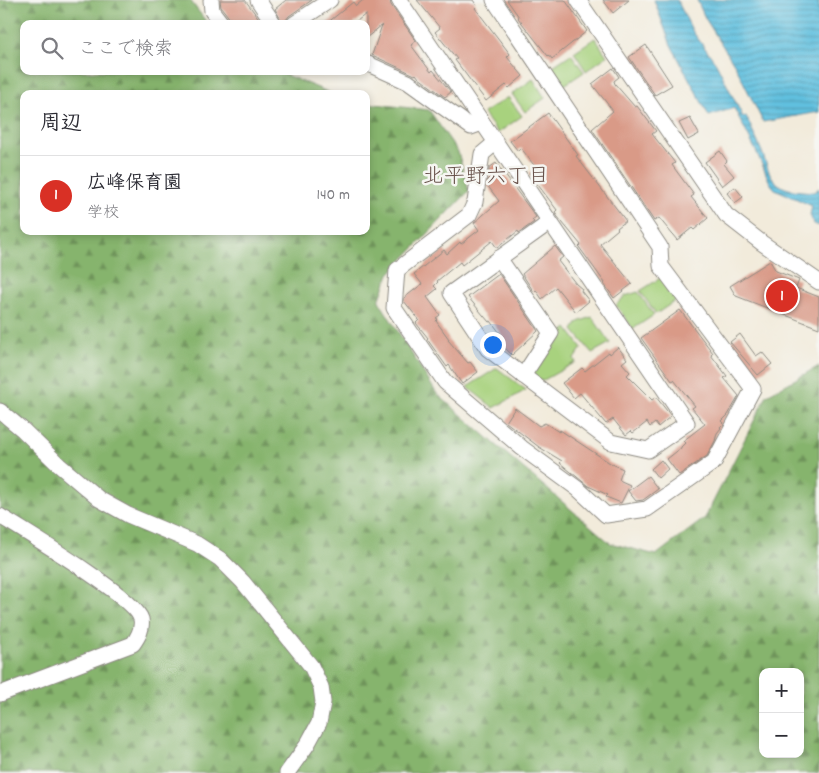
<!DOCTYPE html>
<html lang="ja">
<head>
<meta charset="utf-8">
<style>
  :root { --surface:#fff; --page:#f7f7f7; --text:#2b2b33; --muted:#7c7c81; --line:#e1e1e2; --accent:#d93025 }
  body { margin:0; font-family:Dekko,"Klee One",sans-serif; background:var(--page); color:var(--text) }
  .controls { position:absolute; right:15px; bottom:15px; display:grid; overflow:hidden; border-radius:10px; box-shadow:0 2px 8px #0003 }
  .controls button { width:45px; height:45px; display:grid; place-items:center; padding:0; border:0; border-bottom:1px solid var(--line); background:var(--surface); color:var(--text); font:25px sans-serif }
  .you { position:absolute; left:492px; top:344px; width:18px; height:18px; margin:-12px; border:4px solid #fff; border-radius:50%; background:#1a73e8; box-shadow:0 0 0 8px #1a73e833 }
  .badge { display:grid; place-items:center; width:32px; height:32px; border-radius:50%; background:var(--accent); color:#fff; font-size:16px; font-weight:700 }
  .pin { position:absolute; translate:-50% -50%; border:2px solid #fff; box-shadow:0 1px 5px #0006 }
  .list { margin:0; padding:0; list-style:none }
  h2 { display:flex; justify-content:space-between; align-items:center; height:65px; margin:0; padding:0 20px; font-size:21px }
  h2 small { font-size:16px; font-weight:400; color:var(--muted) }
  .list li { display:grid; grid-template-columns:32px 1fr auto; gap:15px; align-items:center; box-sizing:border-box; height:80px; padding:0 20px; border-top:1px solid var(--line) }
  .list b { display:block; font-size:19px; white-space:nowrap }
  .list p { margin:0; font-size:16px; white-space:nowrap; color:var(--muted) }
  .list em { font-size:16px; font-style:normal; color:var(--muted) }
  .icon { flex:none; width:28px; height:28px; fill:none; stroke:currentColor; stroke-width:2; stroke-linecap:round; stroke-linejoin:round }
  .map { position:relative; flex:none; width:819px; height:773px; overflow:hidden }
  .search { position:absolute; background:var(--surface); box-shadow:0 2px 8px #0003; left:20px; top:20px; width:350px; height:55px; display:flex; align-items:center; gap:12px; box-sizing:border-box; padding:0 18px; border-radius:10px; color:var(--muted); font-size:19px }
  .panel { position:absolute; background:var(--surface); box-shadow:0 2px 8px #0003; left:20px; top:90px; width:350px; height:145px; border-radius:10px }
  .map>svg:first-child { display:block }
  .green { fill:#a8d27e; stroke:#6a7e54 }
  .forest { fill:url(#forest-firs); stroke:#58704c; fill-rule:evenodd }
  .water { fill:url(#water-rules); stroke:#467685 }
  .building { fill:#d99a87 }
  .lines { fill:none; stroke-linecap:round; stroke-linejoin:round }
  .minor-casing { stroke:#8e8b83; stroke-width:17 }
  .minor { stroke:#fff; stroke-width:15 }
  .labels { text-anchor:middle; stroke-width:5; stroke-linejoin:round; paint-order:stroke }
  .neighbourhood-label { font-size:21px; fill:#68524b; stroke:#f6f6f2 }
</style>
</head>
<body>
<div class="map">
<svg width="819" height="773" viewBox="0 0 819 773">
  <defs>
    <pattern id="forest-firs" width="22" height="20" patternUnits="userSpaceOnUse" patternTransform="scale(1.25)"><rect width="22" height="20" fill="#86b46d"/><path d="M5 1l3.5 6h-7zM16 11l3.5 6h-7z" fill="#6e935a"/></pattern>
    <pattern id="water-rules" width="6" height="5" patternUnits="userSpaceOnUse" patternTransform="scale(1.25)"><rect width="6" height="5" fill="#61c0df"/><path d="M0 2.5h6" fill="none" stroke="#509cb5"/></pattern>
  </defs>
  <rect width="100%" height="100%" fill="#f6f6f2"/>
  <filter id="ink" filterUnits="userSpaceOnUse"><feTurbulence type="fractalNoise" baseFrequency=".02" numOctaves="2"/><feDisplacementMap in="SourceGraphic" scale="10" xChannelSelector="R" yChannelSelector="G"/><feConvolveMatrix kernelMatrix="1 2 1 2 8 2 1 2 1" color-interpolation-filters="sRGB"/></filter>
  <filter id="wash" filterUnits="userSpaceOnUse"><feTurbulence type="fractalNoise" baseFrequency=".0096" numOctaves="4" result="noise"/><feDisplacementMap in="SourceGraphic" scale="20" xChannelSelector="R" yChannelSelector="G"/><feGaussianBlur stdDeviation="1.12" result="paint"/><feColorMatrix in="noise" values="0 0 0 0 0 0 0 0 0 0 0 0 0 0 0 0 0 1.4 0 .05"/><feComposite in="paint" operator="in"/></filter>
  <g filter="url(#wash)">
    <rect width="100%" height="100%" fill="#f2ebdb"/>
    <!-- green -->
    <g class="green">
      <path d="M 595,38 L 607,56 L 586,71 L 574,52 Z"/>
      <path d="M 571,54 L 584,72 L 560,88 L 547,70 Z"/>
      <path d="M 533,79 L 545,98 L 525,112 L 512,94 Z"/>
      <path d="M 508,97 L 522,116 L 498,133 L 483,113 Z"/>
      <path d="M 662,277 L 678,299 L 656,314 L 640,291 Z"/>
      <path d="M 638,292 L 654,315 L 633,329 L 616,305 L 625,296 Z"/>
      <path d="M 592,317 L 610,343 L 592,353 L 573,330 L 578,322 Z"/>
      <path d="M 567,328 L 582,348 L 574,359 L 576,362 L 542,381 L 533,375 L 533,366 L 561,333 Z"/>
      <path d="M 497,368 L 526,390 L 494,408 L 467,387 Z"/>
    </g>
    <!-- forest -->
    <path class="forest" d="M 0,0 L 190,0 L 208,24 L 24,24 L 24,71 L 276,71 L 333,94 L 24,94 L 24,231 L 366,231 L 366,103 L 429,110 L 458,152 L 469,191 L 389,274 L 379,301 L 437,394 L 610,543 L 656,555 L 705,518 L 767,395 L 819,366 L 819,773 L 0,773 ZM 763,672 L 800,672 L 800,754 L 763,754 Z"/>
    <!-- water -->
    <g class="water">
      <path d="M 654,0 L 677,0 L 693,32 L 716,63 L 743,117 L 746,116 C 751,128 757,140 762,152 C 767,165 769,180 783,187 C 792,191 804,191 814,192 L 819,188 L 819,226 L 814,224 L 810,215 L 812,206 L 775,189 L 770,183 L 757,153 L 734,108 L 709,116 L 671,45 Z"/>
      <path d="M 697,0 L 819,0 L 819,112 L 763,122 L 736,67 L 705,18 Z"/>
    </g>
    <g id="blocks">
      <!-- building -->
      <g class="building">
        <path d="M 220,0 L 245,0 L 263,24 L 234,24 L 221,7 Z"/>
        <path d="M 286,0 L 312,0 L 289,16 L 283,24 L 275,9 Z"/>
        <path d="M 363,0 L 390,0 L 391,5 L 416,41 L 411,45 L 431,72 L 433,70 L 451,92 L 445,97 L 419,78 L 416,74 L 415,75 L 372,55 L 382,25 L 366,38 L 366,14 L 353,24 L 326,24 L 353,2 L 356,6 Z"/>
        <path d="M 417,0 L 473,0 L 477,6 L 475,8 L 510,54 L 507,57 L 523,76 L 509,88 L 506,85 L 486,101 L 455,60 L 457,59 L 435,32 L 440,28 Z"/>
        <path d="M 507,0 L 565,0 L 587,31 L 552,59 L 549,55 L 548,56 L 518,18 L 519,17 Z"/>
        <path d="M 603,0 L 629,0 L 613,13 Z"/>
        <path d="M 646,45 L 672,85 L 655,95 L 629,57 Z"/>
        <path d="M 613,68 L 619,77 L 614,81 L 615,84 L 635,107 L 637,106 L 656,131 L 652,134 L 675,163 L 672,165 L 694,195 L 691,197 L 708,218 L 694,230 L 692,228 L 677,240 L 659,218 L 654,221 L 592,129 L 613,111 L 592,84 Z"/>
        <path d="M 548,113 L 578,155 L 576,156 L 626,221 L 617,228 L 618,229 L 600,244 L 632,284 L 614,298 L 604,284 L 605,283 L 579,247 L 581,245 L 557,216 L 555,212 L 557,210 L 529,173 L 536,168 L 521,148 L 518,151 L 510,141 Z"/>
        <path d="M 690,118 L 699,134 L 688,140 L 679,123 Z"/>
        <path d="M 720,151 L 727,161 L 724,164 L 734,176 L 722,186 L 705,162 Z"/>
        <path d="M 496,163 L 536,217 L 532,220 L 534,222 L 519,233 L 518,231 L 497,248 L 492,241 L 462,265 L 460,262 L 437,281 L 438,282 L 434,286 L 437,289 L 427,297 L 440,315 L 436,318 L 438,319 L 436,321 L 449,339 L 448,340 L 468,363 L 470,362 L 478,372 L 462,384 L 449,365 L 447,367 L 427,339 L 428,338 L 416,323 L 419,320 L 404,301 L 404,298 L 422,284 L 414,274 L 444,250 L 447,254 L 460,242 L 461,244 L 479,230 L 474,223 L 499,201 L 487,185 L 488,179 L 491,176 L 489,173 L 489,168 Z"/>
        <path d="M 735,187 L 743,197 L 735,203 L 727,193 Z"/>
        <path d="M 555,246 L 563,257 L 558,261 L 576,284 L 582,289 L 581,291 L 589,301 L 576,312 L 556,287 L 542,299 L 536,290 L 534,292 L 522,274 Z"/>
        <path d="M 770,261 L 776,271 L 799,280 L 796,288 L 819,297 L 819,328 L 736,296 L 730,286 Z"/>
        <path d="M 499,274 L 538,331 L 512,355 L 498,341 L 503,337 L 491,321 L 489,322 L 468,297 Z"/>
        <path d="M 680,310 L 713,353 L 711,355 L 727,376 L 724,378 L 739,396 L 728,415 L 722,421 L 724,423 L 720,427 L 721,428 L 717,433 L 715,441 L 707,456 L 679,475 L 667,459 L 681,448 L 681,447 L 685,443 L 683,441 L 705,424 L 692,408 L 695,406 L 674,380 L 672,381 L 641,338 Z"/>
        <path d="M 740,334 L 756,356 L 762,352 L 772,364 L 758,375 L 730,342 Z"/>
        <path d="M 618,347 L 627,359 L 622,363 L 630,372 L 627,375 L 652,400 L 656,397 L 671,416 L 658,427 L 655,423 L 650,427 L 647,422 L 633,433 L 631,431 L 626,435 L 613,419 L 606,424 L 580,393 L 574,398 L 562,383 L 582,368 L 585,371 L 609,352 L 610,354 Z"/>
        <path d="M 515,408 L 539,426 L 545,423 L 559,432 L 560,430 L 610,463 L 623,469 L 619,480 L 630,485 L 621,503 L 606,497 L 608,495 L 588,486 L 560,463 L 562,461 L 539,447 L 506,422 Z"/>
        <path d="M 661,460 L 668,469 L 658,478 L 651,469 Z"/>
        <path d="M 648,476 L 658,489 L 643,500 L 636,501 L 628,491 Z"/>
      </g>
    </g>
  </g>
  <g filter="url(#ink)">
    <use href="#blocks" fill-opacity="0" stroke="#8e8b83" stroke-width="1"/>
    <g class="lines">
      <defs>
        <g id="minor">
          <path d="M 211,0 L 212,11 L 222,24"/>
          <path d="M 258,0 L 274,24"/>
          <path d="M 399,0 L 687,423 L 648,450 L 611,442 L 488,349 L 451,293 L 550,222"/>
          <path d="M 494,0 L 660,247 L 661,266 L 753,389 L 714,462 L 647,509 L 606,515 L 578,489 L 522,448 L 445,382 L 394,308 L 397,270 L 469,215 L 475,202 L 482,154 L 495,143"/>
          <path d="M 578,0 L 726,215 L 762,243 L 819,282"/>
          <path d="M 294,24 L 330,0"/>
          <path d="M 366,63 L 408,82 L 471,127 L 482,123"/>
          <path d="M 499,258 L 551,333 L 523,376"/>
          <path d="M 0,411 L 23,430 L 59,465 L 99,499 L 128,515 L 197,544 L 220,559 L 243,582 L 311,666 L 321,687 L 323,702 L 319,723 L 307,745 L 287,773"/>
          <path d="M 0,516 C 24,531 136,598 141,619 C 143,629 138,637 133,644 L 0,694"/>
        </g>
      </defs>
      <!-- minor casing -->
      <use href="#minor" class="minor-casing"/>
      <!-- minor -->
      <use href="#minor" class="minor"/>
    </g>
  </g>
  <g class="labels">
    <!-- neighbourhood labels -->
    <g class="neighbourhood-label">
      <text x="486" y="182">北平野六丁目</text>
    </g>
  </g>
</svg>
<div class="controls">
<button>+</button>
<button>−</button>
</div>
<div class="you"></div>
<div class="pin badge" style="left:782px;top:296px">1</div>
<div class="search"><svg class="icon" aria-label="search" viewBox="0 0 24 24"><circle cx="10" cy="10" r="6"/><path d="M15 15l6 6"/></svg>ここで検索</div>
<section class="panel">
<h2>周辺<small></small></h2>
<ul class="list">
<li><span class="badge">1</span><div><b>広峰保育園</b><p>学校</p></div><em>140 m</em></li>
</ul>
</section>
</div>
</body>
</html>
